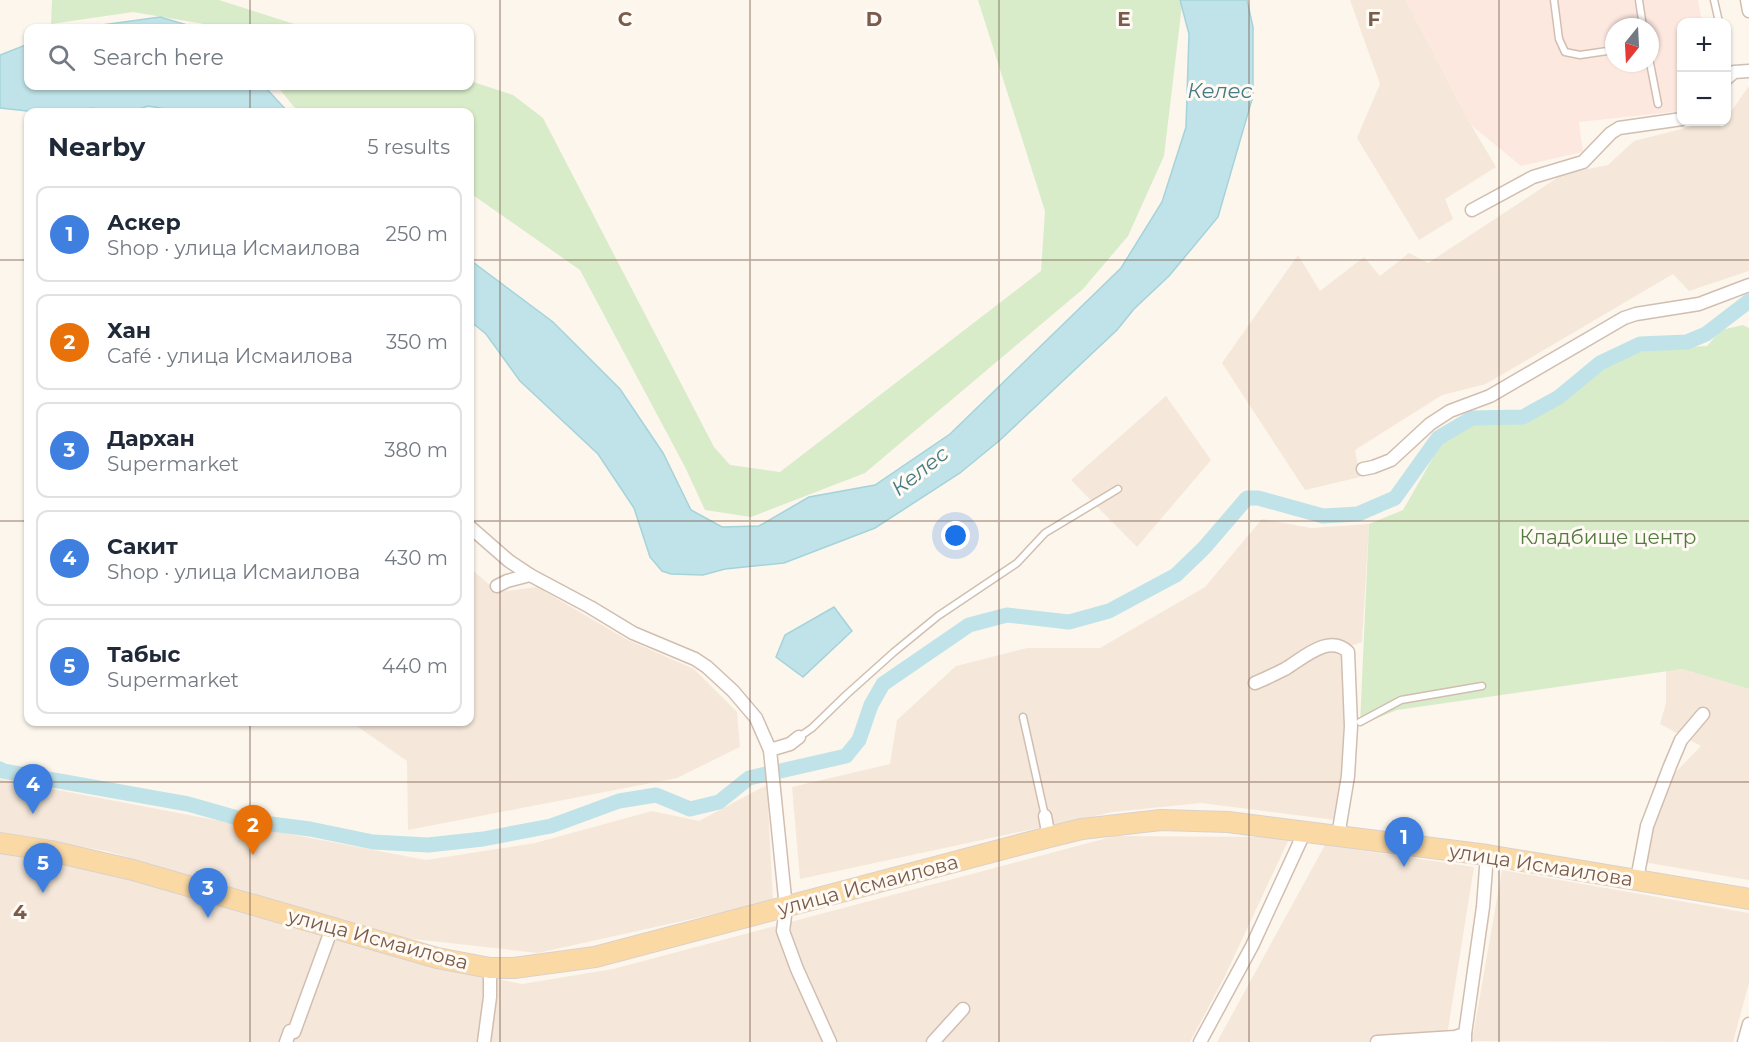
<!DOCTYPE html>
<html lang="en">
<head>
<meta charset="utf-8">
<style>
  :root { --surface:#fff; --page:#f6f6f7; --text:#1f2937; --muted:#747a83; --line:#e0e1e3; --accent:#0f766e }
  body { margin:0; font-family:Montserrat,sans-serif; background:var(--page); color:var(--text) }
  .controls { position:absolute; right:18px; top:18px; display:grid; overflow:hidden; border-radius:12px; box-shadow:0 2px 4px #0004 }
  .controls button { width:54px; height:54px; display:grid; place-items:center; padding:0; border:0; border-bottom:2px solid var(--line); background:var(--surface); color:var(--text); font:30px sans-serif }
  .compass { position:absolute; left:1605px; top:18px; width:54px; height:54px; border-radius:50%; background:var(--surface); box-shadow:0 2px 4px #0004; rotate:198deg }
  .you { position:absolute; left:956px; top:536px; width:21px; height:21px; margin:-15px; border:4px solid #fff; border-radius:50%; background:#1a73e8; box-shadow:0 0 0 9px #1a73e833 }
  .badge { display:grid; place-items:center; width:39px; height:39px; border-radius:50%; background:var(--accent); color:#fff; font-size:20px; font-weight:700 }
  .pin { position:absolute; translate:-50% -50px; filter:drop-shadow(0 2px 3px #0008) }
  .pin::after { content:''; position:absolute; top:32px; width:21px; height:18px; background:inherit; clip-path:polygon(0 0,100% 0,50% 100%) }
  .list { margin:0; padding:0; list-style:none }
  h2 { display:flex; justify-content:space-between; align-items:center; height:78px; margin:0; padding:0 24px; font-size:26px }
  h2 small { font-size:20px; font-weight:400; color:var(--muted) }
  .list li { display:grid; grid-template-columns:39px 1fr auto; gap:18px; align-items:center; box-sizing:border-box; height:96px; margin:0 12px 12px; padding:0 12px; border:2px solid var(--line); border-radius:12px }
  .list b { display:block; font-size:22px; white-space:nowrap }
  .list p { margin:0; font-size:20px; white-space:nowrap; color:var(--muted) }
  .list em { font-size:20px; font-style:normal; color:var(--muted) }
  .icon { flex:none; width:33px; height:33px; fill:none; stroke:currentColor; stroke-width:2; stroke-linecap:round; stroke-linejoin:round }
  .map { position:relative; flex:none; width:1749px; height:1042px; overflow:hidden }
  .search { position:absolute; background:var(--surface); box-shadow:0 2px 4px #0004; left:24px; top:24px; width:450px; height:66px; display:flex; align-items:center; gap:15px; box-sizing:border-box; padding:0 21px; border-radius:12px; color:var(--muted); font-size:22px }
  .panel { position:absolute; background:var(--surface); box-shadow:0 2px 4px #0004; left:24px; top:108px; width:450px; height:618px; border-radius:12px }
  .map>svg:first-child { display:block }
  .residential { fill:#f5e8da }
  .commercial { fill:#fde8e0; fill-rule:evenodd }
  .green { fill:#d8ecc9 }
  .water { fill:#bfe3e8; stroke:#a5d3da; stroke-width:1.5 }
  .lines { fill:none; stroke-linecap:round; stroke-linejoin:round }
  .canal { stroke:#bfe3e8; stroke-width:15 }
  .lane-casing { stroke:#d1beb0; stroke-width:9 }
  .street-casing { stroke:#d1beb0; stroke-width:15 }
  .primary-casing { stroke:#dad1cd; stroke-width:22 }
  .lane { stroke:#fff; stroke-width:6 }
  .street { stroke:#fff; stroke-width:12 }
  .primary { stroke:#fbd9a5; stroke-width:20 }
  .grid { fill:none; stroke:#7a5c4d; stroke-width:1.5; stroke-opacity:0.55 }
  .labels { text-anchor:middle; stroke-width:6; stroke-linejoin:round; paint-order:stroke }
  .park-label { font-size:20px; fill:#537a41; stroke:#fffaf3 }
  .street-label { font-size:20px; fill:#7a5c4d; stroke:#fffaf3 }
  .water-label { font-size:21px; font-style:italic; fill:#437c86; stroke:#fffaf3 }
  .grid-label { font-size:20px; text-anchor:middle; font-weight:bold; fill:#7a5c4d; stroke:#fffaf3; stroke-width:6; stroke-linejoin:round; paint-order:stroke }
</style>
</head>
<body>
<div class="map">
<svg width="1749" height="1042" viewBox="0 0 1749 1042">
  <rect width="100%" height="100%" fill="#fdf6ec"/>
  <!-- residential -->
  <g class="residential">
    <path d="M 1350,0 L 1406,0 L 1471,125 L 1496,167 L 1445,199 L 1453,219 L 1419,240 L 1357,138 L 1380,84 Z"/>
    <path d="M 1749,86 L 1749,271 L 1689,291 L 1673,274 L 1486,384 L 1442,395 L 1355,450 L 1360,477 L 1305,490 L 1222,363 L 1298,255 L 1320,291 L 1364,257 L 1380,276 L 1409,253 L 1428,263 L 1563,174 L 1608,165 L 1634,141 L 1709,122 L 1726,122 L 1727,117 Z"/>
    <path d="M 1166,396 L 1211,460 L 1137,547 L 1071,480 Z"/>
    <path d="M 1262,519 L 1311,528 L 1369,524 L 1362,642 L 1342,649 L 1351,753 L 1343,821 L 1201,803 L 1113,812 L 800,879 L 792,787 L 890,764 L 897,720 L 956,666 L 1027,648 L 1100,648 L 1205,587 Z"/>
    <path d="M 470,568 L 498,592 L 537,587 L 626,639 L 694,669 L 737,712 L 740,747 L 677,778 L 408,830 L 407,761 L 351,722 L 470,722 Z"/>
    <path d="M 1682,669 L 1749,689 L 1749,880 L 1643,862 L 1650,832 L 1672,776 L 1701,746 L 1660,724 L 1666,703 L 1666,671 Z"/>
    <path d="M 0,779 L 426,860 L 535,843 L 652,811 L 699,821 L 767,785 L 773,901 L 538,953 L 404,938 L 106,851 L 0,833 Z"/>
    <path d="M 1115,836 L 1290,837 L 1224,978 L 1190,1042 L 0,1042 L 0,854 L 124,875 L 443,968 L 522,984 L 613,969 Z"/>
    <path d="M 1325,845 L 1474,867 L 1446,1042 L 1217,1042 Z"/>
    <path d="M 1502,870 L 1749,913 L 1749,983 L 1733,1042 L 1472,1041 Z"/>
  </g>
  <!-- commercial -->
  <path class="commercial" d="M 1406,0 L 1698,0 L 1702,22 L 1682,22 L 1681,111 L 1579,122 L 1583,152 L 1521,166 L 1471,125 ZM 1614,27 L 1650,27 L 1650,63 L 1614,63 Z"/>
  <!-- green -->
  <g class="green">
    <path d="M 52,0 L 219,0 L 307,28 L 228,28 L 133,12 L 51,24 Z"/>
    <path d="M 978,0 L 1179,0 L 1182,5 L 1164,156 L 1128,236 L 1083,289 L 865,473 L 751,517 L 705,510 L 685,467 L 580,270 L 470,193 L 470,112 L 308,112 L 294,107 L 277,86 L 470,86 L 470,81 L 513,95 L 543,118 L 714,447 L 730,465 L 780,472 L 1041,271 L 1045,211 Z"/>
    <path d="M 1743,325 L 1749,328 L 1749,689 L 1682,669 L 1397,710 L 1360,725 L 1369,524 L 1403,510 L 1442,442 L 1474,422 L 1529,419 L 1550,407 L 1590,376 L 1626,353 L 1668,348 L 1707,346 L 1721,330 Z"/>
  </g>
  <!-- water -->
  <g class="water">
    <path d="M 1180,0 L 1247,0 L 1253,27 L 1253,96 L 1218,217 L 1169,276 L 1134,309 L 1117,330 L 999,441 L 960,473 L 875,528 L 784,563 L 725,569 L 703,575 L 671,574 L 662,571 L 650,557 L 634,508 L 598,454 L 520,381 L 486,334 L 470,321 L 470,260 L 553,322 L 620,389 L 663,453 L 691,510 L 722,527 L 759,526 L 809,497 L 875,485 L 950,434 L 1121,268 L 1162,202 L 1186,127 L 1189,34 Z"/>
    <path d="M 160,17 L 197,28 L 80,28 Z"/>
    <path d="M 28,44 L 28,86 L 264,86 L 288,112 L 185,112 L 148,106 L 130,112 L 104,112 L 92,108 L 69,112 L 36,112 L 0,108 L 0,55 Z"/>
    <path d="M 834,607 L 852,631 L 803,677 L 776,657 L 785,635 Z"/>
  </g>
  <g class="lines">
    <!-- canal -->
    <g class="canal">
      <path d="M 0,769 L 3,771 L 188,804 L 248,821 L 310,829 L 373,842 L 428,845 L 483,839 L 551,826 L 619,801 L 656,795 L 690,809 L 719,802 L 749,778 L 766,774"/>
      <path d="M 776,772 L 846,756 L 859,740 L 871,705 L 883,684 L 969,625 L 1007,615 L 1069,622 L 1109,611 L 1176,575 L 1204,548 L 1247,498 L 1258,498 L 1323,516 L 1358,514 L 1395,498 L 1438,438 L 1472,418 L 1523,417 L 1559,397 L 1600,363 L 1640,344 L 1687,342 L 1706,334 L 1749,301"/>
    </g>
    <defs>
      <g id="lane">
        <path d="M 1554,0 L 1559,39 L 1565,52 L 1580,55 L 1614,50"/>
        <path d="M 1639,0 L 1643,27"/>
        <path d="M 1714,0 L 1719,22"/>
        <path d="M 1650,63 L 1658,104"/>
        <path d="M 1023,717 L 1045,816"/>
        <path d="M 1360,722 L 1401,700 L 1482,686"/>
        <path d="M 799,737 L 812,728 L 846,695 L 894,652 L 938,616 L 1017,563 L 1045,533 L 1118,489"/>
      </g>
      <g id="street">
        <path d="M 1747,0 L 1749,11"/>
        <path d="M 1726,79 L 1734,72 L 1749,71"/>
        <path d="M 1472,210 L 1533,177 L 1583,162 L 1611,133 L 1619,128 L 1682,119"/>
        <path d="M 1363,469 L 1373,467 L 1391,460 L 1430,424 L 1450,411 L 1490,396 L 1624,318 L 1636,314 L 1699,304 L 1749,285"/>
        <path d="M 470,527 L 509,561 L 530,575 L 590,607 L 633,633 L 695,659 L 707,667 L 733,691 L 756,718 L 770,750 L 786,908 L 783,931 L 797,969 L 830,1042"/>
        <path d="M 497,586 L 507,581 L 530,575"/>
        <path d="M 1255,683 C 1265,679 1275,674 1285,669 C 1302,659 1329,633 1348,652 L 1351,726 L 1348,776 L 1338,836"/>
        <path d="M 770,750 L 790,744 L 799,737"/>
        <path d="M 1045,816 L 1049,837"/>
        <path d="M 1637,879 L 1647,826 L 1670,766 L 1681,740 L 1703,714"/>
        <path d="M 286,1042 L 290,1031 L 294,1032 L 332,928"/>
        <path d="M 484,1042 L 490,997 L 490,968"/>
        <path d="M 933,1042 L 963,1009"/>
        <path d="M 1200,1042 L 1252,946 L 1305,831"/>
        <path d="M 1377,1042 L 1455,1037 L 1465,1034"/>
        <path d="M 1465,1042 L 1465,1034 L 1483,907 L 1487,855"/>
        <path d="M 1744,1042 L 1749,1024"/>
      </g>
      <path id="primary" d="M 0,843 L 51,851 L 133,870 L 437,958 L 490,968 L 514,968 L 595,957 L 1049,837 L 1082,829 L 1161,820 L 1228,822 L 1487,855 L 1749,899"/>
    </defs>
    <!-- lane casing -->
    <use href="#lane" class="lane-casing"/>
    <!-- street casing -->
    <use href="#street" class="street-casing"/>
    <!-- primary casing -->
    <use href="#primary" class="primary-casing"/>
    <!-- lane -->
    <use href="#lane" class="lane"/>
    <!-- street -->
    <use href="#street" class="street"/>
    <!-- primary -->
    <use href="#primary" class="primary"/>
  </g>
  <!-- grid -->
  <path class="grid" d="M 250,0 L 250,28M 500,0 L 500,1042M 750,0 L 750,1042M 999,0 L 999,1042M 1249,0 L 1249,1042M 1499,0 L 1499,1042M 250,86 L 250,112M 0,260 L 28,260M 470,260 L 1749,260M 0,521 L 28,521M 470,521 L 1749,521M 250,722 L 250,1042M 0,782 L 1749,782"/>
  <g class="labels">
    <!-- park labels -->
    <g class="park-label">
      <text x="1608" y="544">Кладбище центр</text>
    </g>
    <!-- street labels -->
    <g class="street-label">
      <text transform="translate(1541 865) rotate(9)" y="7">улица Исмаилова</text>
      <text transform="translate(868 885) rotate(-15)" y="7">улица Исмаилова</text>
      <text transform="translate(378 939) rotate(15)" y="7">улица Исмаилова</text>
    </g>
    <!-- water labels -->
    <g class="water-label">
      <text x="1220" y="98">Келес</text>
      <text transform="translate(920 471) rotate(-38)" y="7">Келес</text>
    </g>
  </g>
  <g class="grid-label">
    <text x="625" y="26">C</text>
    <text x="874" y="26">D</text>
    <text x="1124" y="26">E</text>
    <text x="1374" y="26">F</text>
    <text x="20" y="919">4</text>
  </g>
</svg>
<div class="controls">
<button>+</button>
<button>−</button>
</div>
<svg class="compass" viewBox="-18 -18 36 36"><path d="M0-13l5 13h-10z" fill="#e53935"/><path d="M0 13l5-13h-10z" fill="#747a83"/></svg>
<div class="you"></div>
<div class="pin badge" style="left:1404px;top:867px;background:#3f7fe0">1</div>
<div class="pin badge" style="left:253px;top:855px;background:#e8710a">2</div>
<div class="pin badge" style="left:208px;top:918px;background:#3f7fe0">3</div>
<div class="pin badge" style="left:33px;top:814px;background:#3f7fe0">4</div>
<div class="pin badge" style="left:43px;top:893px;background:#3f7fe0">5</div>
<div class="search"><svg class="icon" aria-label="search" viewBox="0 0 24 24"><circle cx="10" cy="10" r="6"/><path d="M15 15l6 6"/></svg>Search here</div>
<section class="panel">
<h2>Nearby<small>5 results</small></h2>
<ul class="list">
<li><span class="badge" style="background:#3f7fe0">1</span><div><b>Аскер</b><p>Shop · улица Исмаилова</p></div><em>250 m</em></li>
<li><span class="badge" style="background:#e8710a">2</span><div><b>Хан</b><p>Café · улица Исмаилова</p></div><em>350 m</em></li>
<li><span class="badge" style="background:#3f7fe0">3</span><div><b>Дархан</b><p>Supermarket</p></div><em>380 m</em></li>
<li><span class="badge" style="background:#3f7fe0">4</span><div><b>Сакит</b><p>Shop · улица Исмаилова</p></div><em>430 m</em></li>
<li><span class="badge" style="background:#3f7fe0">5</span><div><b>Табыс</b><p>Supermarket</p></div><em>440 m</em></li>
</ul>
</section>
</div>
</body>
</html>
